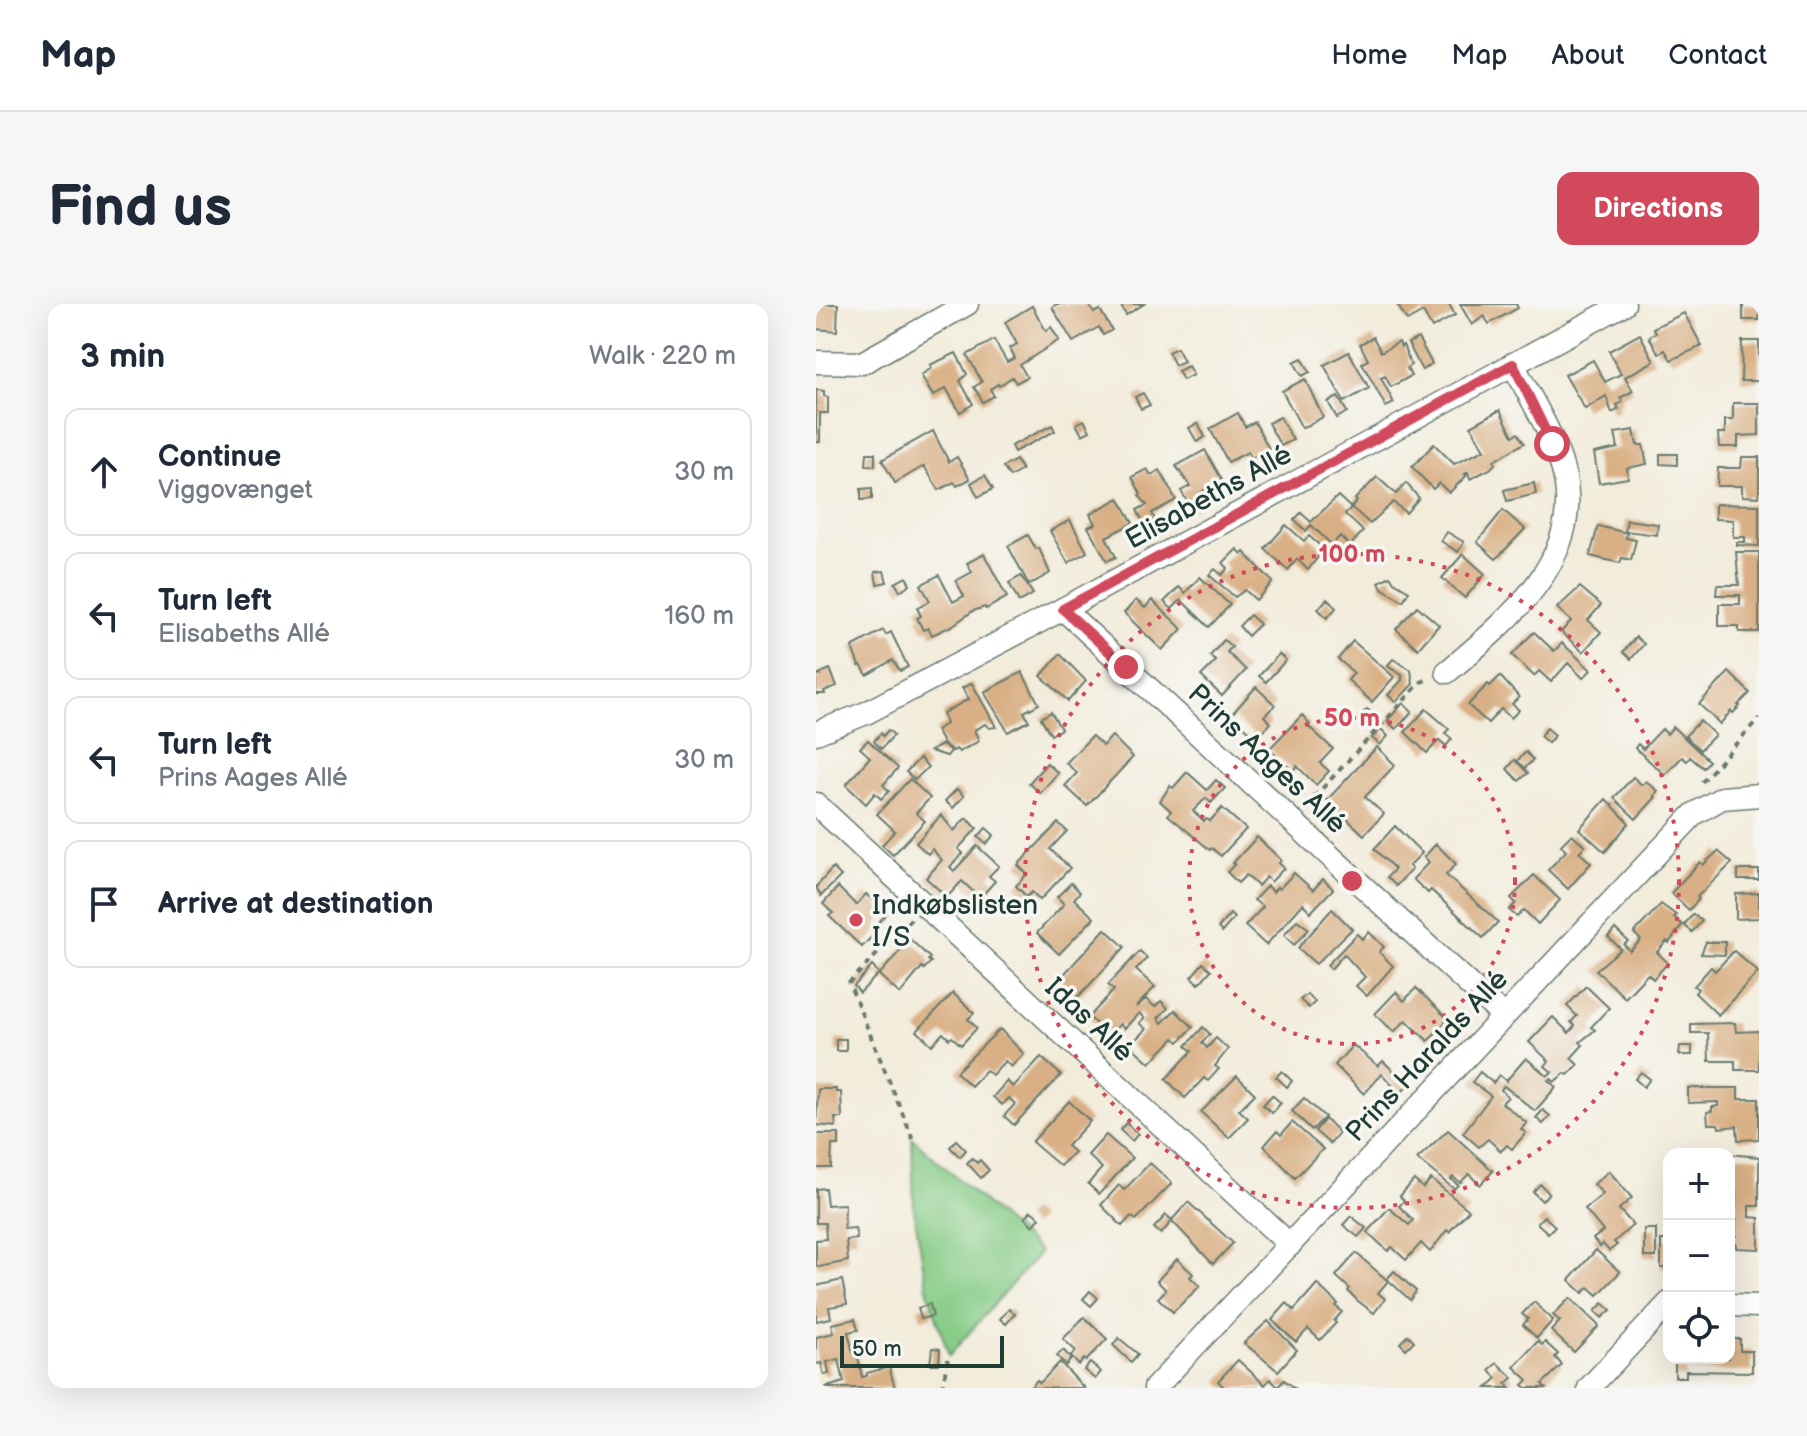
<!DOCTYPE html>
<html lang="en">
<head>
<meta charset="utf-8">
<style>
  :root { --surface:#fff; --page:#f6f6f7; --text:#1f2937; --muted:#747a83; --line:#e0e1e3; --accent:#d1495b }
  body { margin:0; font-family:"Balsamiq Sans",sans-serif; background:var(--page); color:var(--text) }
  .controls { position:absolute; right:24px; bottom:24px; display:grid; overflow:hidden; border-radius:16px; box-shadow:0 8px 32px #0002 }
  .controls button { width:72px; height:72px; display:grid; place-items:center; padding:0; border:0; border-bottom:2px solid var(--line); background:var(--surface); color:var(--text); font:40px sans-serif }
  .scale { position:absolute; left:24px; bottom:20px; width:164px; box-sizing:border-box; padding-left:8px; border:4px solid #1f3d34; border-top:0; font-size:22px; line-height:28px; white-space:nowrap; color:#1f3d34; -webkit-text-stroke:6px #f6f6f2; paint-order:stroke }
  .stop { position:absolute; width:24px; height:24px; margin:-18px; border:6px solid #d1495b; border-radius:50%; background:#fff }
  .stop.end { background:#d1495b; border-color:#fff; box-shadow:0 2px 8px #0008 }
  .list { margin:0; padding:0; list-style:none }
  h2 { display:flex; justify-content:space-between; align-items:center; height:104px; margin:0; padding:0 32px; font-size:34px }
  h2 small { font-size:26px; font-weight:400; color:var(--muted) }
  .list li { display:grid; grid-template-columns:52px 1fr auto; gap:24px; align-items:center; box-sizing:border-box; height:128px; margin:0 16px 16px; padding:0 16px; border:2px solid var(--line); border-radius:16px }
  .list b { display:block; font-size:30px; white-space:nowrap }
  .list p { margin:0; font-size:26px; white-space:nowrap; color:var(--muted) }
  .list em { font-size:26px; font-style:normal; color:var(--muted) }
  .icon { flex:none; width:44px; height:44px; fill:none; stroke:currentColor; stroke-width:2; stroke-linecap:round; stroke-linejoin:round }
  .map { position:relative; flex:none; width:943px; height:1084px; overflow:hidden; border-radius:16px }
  header { display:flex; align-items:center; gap:48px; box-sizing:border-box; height:112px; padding:0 40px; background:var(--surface); border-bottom:2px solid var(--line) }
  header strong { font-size:38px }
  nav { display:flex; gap:44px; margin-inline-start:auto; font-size:28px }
  .intro { display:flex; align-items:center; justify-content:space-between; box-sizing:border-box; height:192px; padding:0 48px }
  h1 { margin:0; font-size:56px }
  .button { padding:20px 36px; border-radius:16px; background:var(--accent); color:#fff; font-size:28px; font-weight:700 }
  main { display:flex; gap:48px; padding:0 48px }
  aside { flex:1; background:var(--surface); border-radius:16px; box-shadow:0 8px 32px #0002 }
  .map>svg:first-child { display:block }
  .green { fill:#86cc86; stroke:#52845d; stroke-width:2 }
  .building { fill:#d9b085 }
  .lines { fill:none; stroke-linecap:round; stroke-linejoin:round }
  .minor-casing { stroke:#697a6e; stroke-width:25 }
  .path { stroke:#697a6e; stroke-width:4; stroke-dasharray:6 6; stroke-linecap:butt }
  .minor { stroke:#fff; stroke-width:22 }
  .route { stroke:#d1495b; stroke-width:10 }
  .ring { fill:none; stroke:#d1495b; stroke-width:4; stroke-dasharray:4 8 }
  .poi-dot { fill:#d1495b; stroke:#f6f6f2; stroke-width:3 }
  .labels { text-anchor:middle; stroke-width:7; stroke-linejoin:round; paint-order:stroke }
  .street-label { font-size:28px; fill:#1f3d34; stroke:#f6f6f2 }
  .poi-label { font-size:28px; fill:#1f3d34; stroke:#f6f6f2; text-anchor:start }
  .centre { fill:#d1495b; stroke:#f6f6f2; stroke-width:4 }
  .ring-label { font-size:24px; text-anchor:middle; font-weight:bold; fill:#d1495b; stroke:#f6f6f2; stroke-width:7; stroke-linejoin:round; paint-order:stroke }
</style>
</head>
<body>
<header>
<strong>Map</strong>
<nav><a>Home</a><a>Map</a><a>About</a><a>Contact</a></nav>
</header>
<div class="intro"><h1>Find us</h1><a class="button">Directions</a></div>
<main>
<aside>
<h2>3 min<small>Walk · 220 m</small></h2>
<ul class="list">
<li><svg class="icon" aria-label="ahead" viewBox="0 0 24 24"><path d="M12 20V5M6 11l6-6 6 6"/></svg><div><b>Continue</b><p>Viggovænget</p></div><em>30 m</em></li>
<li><svg class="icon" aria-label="left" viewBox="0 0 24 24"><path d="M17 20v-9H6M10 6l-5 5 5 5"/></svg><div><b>Turn left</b><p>Elisabeths Allé</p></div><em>160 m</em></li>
<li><svg class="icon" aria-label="left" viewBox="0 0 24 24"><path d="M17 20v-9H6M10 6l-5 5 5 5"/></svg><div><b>Turn left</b><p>Prins Aages Allé</p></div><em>30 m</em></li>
<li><svg class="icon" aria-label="arrive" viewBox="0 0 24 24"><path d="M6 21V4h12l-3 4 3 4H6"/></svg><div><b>Arrive at destination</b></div></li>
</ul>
</aside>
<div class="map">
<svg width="943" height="1084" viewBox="0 0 943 1084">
  <rect width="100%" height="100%" fill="#f6f6f2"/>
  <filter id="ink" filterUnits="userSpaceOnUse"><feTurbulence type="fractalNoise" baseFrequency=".0125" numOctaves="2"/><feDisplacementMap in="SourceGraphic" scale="16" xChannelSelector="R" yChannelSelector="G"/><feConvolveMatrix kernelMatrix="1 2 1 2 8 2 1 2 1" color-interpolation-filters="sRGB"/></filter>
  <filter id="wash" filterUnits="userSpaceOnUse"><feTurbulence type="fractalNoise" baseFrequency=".006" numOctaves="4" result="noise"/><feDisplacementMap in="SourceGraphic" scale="32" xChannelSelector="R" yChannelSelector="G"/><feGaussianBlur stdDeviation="1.8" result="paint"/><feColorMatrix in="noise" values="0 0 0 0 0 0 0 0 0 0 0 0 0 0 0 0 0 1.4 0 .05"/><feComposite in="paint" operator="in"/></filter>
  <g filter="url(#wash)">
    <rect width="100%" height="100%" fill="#f2ecdb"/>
    <!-- green -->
    <path class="green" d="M 96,834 L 224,948 L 133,1052 L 111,984 L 98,907 Z"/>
    <g id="blocks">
      <!-- building -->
      <g class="building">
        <path d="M 0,0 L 22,0 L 21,27 L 0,25 Z"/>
        <path d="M 241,0 L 272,0 L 278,9 L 284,6 L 296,26 L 287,31 L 283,23 L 257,38 L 236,3 Z"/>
        <path d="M 304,0 L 328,0 L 310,11 Z"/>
        <path d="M 581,0 L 633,0 L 639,11 L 616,24 L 607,8 L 591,17 Z"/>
        <path d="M 644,0 L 700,0 L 702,4 L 673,20 L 668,12 L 656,21 Z"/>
        <rect x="927" y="0" width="16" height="16"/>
        <path d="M 216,2 L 230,27 L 235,23 L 243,36 L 204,61 L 211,73 L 200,79 L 196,73 L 183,82 L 182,80 L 174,85 L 178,92 L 167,98 L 158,83 L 166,78 L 151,51 L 178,36 L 191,58 L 199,54 L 194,44 L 201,40 L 189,18 Z"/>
        <path d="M 868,9 L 886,42 L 855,56 L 849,46 L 843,50 L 833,33 L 840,29 L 837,24 Z"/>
        <path d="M 824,30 L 838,57 L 809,73 L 817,87 L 804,94 L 807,98 L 801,101 L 803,105 L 796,109 L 790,92 L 769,105 L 749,71 L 777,56 L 789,78 L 805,70 L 793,47 Z"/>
        <path d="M 557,33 L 565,48 L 583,38 L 585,43 L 587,41 L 595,61 L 591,64 L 595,72 L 575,83 L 569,72 L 565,74 L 578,99 L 570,103 L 546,59 L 552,56 L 544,40 Z"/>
        <path d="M 602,34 L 616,60 L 606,66 L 592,39 Z"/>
        <path d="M 926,37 L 943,37 L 943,77 L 925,77 Z"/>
        <path d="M 361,44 L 368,57 L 359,61 L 352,48 Z"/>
        <path d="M 533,48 L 553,84 L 528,98 L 508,61 Z"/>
        <path d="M 140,49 L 151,70 L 144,77 L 157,100 L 144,108 L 130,84 L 117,92 L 105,71 L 116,64 L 114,61 Z"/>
        <path d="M 486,54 L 494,68 L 486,72 L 478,58 Z"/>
        <path d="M 372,62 L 377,71 L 367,76 L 362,67 Z"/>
        <path d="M 489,75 L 507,113 L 486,124 L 466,87 Z"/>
        <path d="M 0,86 L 8,87 L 8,92 L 12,93 L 12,109 L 4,109 L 4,138 L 0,138 Z"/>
        <path d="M 327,89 L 334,101 L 325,105 L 319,93 Z"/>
        <path d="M 522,93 L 531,108 L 521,114 L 512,98 Z"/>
        <path d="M 917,99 L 943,99 L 943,131 L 922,132 L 922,143 L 903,143 L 902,129 L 909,129 L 909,116 L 917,116 Z"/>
        <path d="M 684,106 L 697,132 L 702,129 L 708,139 L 678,157 L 679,160 L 674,165 L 654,175 L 652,168 L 649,170 L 651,171 L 633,189 L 623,179 L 617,185 L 596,163 L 618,140 L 638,160 L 668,146 L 655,122 Z"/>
        <path d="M 422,109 L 429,123 L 439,118 L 453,145 L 435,154 L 432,148 L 412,158 L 394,125 Z"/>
        <path d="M 464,113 L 477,136 L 465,142 L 452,119 Z"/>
        <path d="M 268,116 L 274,127 L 266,131 L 260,120 Z"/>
        <path d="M 382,119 L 389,133 L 381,138 L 373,124 Z"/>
        <path d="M 236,121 L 239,127 L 198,148 L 195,142 Z"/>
        <path d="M 818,126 L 821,141 L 827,141 L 831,160 L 811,164 L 812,174 L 783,179 L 778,149 L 802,144 L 799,129 Z"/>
        <path d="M 117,127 L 133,158 L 141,153 L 154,175 L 141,182 L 138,178 L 123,186 L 108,162 L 79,179 L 66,156 Z"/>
        <path d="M 389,146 L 406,176 L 382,190 L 387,200 L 376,206 L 365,187 L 374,182 L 360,162 Z"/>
        <path d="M 51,149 L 59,149 L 59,162 L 50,161 Z"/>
        <path d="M 844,150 L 861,150 L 861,161 L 844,160 Z"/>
        <path d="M 926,153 L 943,153 L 943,193 L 926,192 L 926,182 L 901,182 L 902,164 L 925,164 Z"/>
        <path d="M 200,156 L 206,166 L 194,173 L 187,163 Z"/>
        <path d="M 331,165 L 335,171 L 344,166 L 360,196 L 336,209 L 339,216 L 329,221 L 321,206 L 331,201 L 323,191 L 325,190 L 316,173 Z"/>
        <path d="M 169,171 L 177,185 L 162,193 L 155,179 Z"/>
        <path d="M 561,173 L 580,190 L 590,179 L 603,194 L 590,209 L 577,198 L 554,220 L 535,203 L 541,197 L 539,195 Z"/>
        <path d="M 718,179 L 720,190 L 691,197 L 688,186 Z"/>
        <path d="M 56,184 L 56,195 L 45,196 L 45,185 Z"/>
        <path d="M 522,192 L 535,204 L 529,210 L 547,227 L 534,242 L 524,232 L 516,241 L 495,221 L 490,227 L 478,216 L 485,209 L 495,218 Z"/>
        <path d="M 303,194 L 317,219 L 290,233 L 300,253 L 291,257 L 272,223 L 279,220 L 274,210 Z"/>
        <path d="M 899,200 L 943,201 L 943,242 L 921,241 L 921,238 L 929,238 L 929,233 L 917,233 L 917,216 L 899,215 Z"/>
        <path d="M 687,206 L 709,225 L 680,255 L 661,238 Z"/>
        <path d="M 254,216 L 271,248 L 252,259 L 234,227 Z"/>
        <path d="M 811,216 L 842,220 L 841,231 L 809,227 Z"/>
        <path d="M 470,221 L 488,237 L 493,232 L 508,245 L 492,266 L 481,255 L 472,266 L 449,245 Z"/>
        <path d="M 782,222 L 811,229 L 810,234 L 820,236 L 815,256 L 806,254 L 804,259 L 774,252 Z"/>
        <path d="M 631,228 L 648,238 L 642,248 L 625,237 Z"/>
        <path d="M 212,231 L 220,245 L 223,244 L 234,269 L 213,281 L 192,242 Z"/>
        <path d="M 421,245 L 426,250 L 428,248 L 457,278 L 440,296 L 429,286 L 419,293 L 393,271 L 399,265 L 406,271 L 412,264 L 407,259 Z"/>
        <path d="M 920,248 L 943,248 L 943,328 L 923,328 L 923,322 L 903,322 L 903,300 L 924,300 L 924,291 L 900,291 L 901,281 L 923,281 Z"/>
        <path d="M 168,250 L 191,293 L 170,305 L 169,303 L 157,307 L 136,322 L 116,331 L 112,324 L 107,326 L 101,314 L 105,312 L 101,304 L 114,297 L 105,281 L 123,271 L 137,298 L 148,292 L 140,277 L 156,268 L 151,259 Z"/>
        <path d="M 647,250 L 669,270 L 649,294 L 626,274 Z"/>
        <path d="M 68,267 L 71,278 L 61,280 L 59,268 Z"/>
        <path d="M 205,272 L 217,290 L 203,298 L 193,279 Z"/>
        <path d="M 574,272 L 578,278 L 593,287 L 587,297 L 566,284 L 563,278 Z"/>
        <path d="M 90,273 L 94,280 L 84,287 L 79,279 Z"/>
        <path d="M 384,273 L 414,301 L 393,323 L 365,296 L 356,305 L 348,298 L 363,283 L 369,289 Z"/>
        <path d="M 764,283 L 785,301 L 772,316 L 785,328 L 767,348 L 745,328 L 755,317 L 741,304 Z"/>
        <path d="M 511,295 L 520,304 L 511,314 L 502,305 Z"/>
        <path d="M 320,296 L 329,304 L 336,296 L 366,325 L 346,346 L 308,309 Z"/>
        <path d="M 601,302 L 623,321 L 602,345 L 580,325 Z"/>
        <path d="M 434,311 L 444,320 L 432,332 L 423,322 Z"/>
        <path d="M 67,326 L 70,331 L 75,328 L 92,363 L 84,367 L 77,356 L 51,371 L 45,361 L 43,362 L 36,343 Z"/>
        <path d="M 718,328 L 738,347 L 746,339 L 775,366 L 767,374 L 752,359 L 735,378 L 723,367 L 718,372 L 696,351 Z"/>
        <path d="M 820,333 L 828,340 L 815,355 L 807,348 Z"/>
        <path d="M 408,336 L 416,343 L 411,348 L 430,366 L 406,392 L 385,372 L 400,357 L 394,352 Z"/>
        <path d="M 537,337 L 578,373 L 556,398 L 532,376 L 538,369 L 522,355 Z"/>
        <path d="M 244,350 L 270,377 L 252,397 L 225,372 Z"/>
        <path d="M 463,350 L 470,356 L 450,378 L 443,372 Z"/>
        <path d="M 577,355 L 595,366 L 597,380 L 580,398 L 572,391 L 586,376 L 586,371 L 571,362 Z"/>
        <path d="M 14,365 L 21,382 L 8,387 L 9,390 L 0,390 L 0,371 L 5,371 L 5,369 Z"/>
        <path d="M 206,368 L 223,400 L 208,408 L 213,417 L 192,428 L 168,388 Z"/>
        <path d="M 913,368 L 934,389 L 922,401 L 924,402 L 917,409 L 915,407 L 904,420 L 883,400 Z"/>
        <path d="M 684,372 L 703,393 L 696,400 L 703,406 L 695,414 L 685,405 L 672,419 L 652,401 L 672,380 L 674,382 Z"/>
        <path d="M 156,379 L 180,423 L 173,424 L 169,420 L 158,426 L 163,437 L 143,448 L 140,445 L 137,447 L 128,441 L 120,426 L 130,420 L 127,409 L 153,395 L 146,384 Z"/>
        <path d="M 440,383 L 459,401 L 448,412 L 455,419 L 441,434 L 415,411 Z"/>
        <path d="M 587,399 L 596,408 L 580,425 L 571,417 Z"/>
        <path d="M 551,405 L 563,415 L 555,424 L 543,413 Z"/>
        <path d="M 610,405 L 633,425 L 629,429 L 636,435 L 630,442 L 623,436 L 611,449 L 589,428 Z"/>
        <path d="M 235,408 L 245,425 L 235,431 L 225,414 Z"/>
        <path d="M 486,411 L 494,420 L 492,422 L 517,445 L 504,459 L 513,467 L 500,481 L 481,462 L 477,467 L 453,445 Z"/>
        <path d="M 884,417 L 899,431 L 884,446 L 869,432 Z"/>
        <path d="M 857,423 L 893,457 L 887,464 L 874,453 L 871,457 L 866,453 L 849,471 L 819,444 L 822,440 L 827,445 L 846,425 L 851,430 Z"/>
        <path d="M 731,424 L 739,431 L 732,439 L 724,432 Z"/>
        <path d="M 565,425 L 572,432 L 564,441 L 556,434 Z"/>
        <path d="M 72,426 L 78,431 L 65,445 L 58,437 L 65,429 L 67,432 Z"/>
        <path d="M 276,432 L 287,442 L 296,432 L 317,453 L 271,502 L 249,482 L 261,469 L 250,459 Z"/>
        <path d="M 52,436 L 82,464 L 67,481 L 73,487 L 65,495 L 59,489 L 50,500 L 30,481 L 54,453 L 44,444 Z"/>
        <path d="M 126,441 L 135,447 L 131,452 L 114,447 Z"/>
        <path d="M 561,443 L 579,461 L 549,493 L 568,510 L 548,531 L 511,496 Z"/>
        <path d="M 710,448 L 717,456 L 709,464 L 701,457 Z"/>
        <path d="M 104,454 L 112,463 L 99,476 L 90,468 Z"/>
        <path d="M 699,456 L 712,469 L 703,477 L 691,465 Z"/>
        <path d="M 231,459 L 242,469 L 224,489 L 213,479 Z"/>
        <path d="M 371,468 L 391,486 L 400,476 L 409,484 L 395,499 L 390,494 L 377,507 L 388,517 L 390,515 L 394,517 L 406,504 L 430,525 L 405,552 L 396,544 L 394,546 L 363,520 L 352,511 L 355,507 L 344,497 L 354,482 L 357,484 Z"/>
        <path d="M 817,473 L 826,481 L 830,477 L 842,487 L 838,492 L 840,493 L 820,515 L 798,494 Z"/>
        <path d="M 94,475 L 114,494 L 100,509 L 109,517 L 77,551 L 66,541 L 79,527 L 61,510 Z"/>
        <path d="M 141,485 L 148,492 L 137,504 L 129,497 Z"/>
        <path d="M 790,495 L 813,519 L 789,548 L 763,525 Z"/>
        <path d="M 125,511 L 138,527 L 150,514 L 161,524 L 142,545 L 147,549 L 134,563 L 138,567 L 161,542 L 183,562 L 173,572 L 179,577 L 164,594 L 146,577 L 131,593 L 110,574 L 126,556 L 116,545 L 112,550 L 100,539 Z"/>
        <path d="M 242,519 L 251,527 L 234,545 L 254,564 L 224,596 L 216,588 L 211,593 L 200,582 L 211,570 L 202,561 Z"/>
        <path d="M 579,522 L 606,549 L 593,562 L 596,565 L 580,582 L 571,573 L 579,565 L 558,545 Z"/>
        <path d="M 170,524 L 178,531 L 170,540 L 162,533 Z"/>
        <path d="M 756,530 L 769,542 L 763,548 L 775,559 L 752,585 L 732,566 L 750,547 L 745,541 Z"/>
        <path d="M 441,533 L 465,556 L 463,559 L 468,564 L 455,578 L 450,573 L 442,582 L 430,571 L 422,579 L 411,568 L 419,560 L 417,559 Z"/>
        <path d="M 620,540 L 640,560 L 630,571 L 682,618 L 667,634 L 615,586 L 612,589 L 597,575 L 613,558 L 608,553 Z"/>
        <path d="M 902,547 L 916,559 L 881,593 L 883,595 L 873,606 L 855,589 L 884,558 L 887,561 Z"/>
        <path d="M 17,564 L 25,572 L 5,592 L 0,583 Z"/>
        <rect x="922" y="566" width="21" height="10"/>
        <path d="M 478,569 L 497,586 L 507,575 L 517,585 L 495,608 L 487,600 L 450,641 L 429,622 L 447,603 L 438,596 L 451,582 L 457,588 L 461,583 L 463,585 Z"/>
        <path d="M 718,571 L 744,596 L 722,620 L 708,606 L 701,613 L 693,606 L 700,599 L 695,594 Z"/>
        <path d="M 255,579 L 264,588 L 258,595 L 278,614 L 243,650 L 221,629 L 248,600 L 241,593 Z"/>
        <path d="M 22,583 L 40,601 L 50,590 L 71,609 L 60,621 L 64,624 L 46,643 L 13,612 L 17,609 L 7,600 Z"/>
        <path d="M 943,589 L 943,614 L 920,615 L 920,590 Z"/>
        <path d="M 845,600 L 860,611 L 858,613 L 866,621 L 853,639 L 851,637 L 841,648 L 852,659 L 837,675 L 832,670 L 809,694 L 780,666 L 805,645 L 792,633 L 799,625 L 812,637 L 808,641 L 814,647 L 825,636 L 818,629 Z"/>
        <path d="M 516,605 L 536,625 L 500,660 L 482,644 Z"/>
        <path d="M 414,610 L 418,614 L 406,628 L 402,624 Z"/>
        <path d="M 877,610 L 886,617 L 876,628 L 868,621 Z"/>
        <path d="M 481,616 L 493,625 L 478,641 L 468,631 Z"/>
        <path d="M 289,625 L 309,643 L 261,694 L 242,677 Z"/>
        <path d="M 553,628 L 568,643 L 563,648 L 577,662 L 551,692 L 540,682 L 549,673 L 528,650 L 515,665 L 511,661 L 541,630 L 546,635 Z"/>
        <path d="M 94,635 L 114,654 L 112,656 L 115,658 L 108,665 L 106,663 L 84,690 L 63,671 Z"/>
        <path d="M 890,638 L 909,638 L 909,651 L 885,650 Z"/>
        <path d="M 324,647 L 331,654 L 320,666 L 339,683 L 320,703 L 330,695 L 339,703 L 345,697 L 352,704 L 342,714 L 346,719 L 359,706 L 377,723 L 363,738 L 358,734 L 334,759 L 314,741 L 330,725 L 323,719 L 328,714 L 323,709 L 308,725 L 304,720 L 293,732 L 273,713 L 298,686 L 292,681 Z"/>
        <path d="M 918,647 L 942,668 L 902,711 L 879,689 L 882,685 L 878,682 L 895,663 L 899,667 Z"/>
        <path d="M 387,659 L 395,666 L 383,680 L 375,673 Z"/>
        <path d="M 56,662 L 63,669 L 44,689 L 38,682 Z"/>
        <path d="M 770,682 L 793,704 L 775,723 L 779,726 L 764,738 L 767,741 L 755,754 L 762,761 L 752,771 L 749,769 L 738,778 L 735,774 L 732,776 L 740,783 L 719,807 L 688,782 L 685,786 L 692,793 L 686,799 L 711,819 L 705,825 L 710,829 L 696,845 L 691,841 L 685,847 L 672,835 L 663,843 L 647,829 L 675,792 L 656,778 L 664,768 L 677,779 L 683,771 L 690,777 L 710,754 L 731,772 L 736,768 L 729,762 L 733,757 L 713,738 L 737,713 L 753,729 L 759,722 L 755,718 L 761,712 L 751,702 Z"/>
        <path d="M 600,684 L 632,715 L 612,737 L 590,716 L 578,728 L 559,710 L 580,688 L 588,697 Z"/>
        <path d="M 137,689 L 158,709 L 152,715 L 161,724 L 145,741 L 136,733 L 133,735 L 127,729 L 116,741 L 101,727 Z"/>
        <path d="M 491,690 L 499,698 L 493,704 L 484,696 Z"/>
        <path d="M 919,719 L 920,728 L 943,727 L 943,766 L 919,766 L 919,757 L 893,757 L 892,729 L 875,729 L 875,720 Z"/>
        <path d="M 387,723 L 394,730 L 386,739 L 391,744 L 400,734 L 412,745 L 399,762 L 403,765 L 392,777 L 388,774 L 369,794 L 350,775 L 376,747 L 370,742 Z"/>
        <path d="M 184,725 L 208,750 L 195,763 L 189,757 L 176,771 L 170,766 L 155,782 L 140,768 Z"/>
        <rect x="20" y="735" width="10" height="12"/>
        <path d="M 537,741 L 562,762 L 567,757 L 592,781 L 584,790 L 566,770 L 548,790 L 519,761 Z"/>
        <path d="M 864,742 L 876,742 L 876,751 L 863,751 Z"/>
        <path d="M 225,753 L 245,771 L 198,821 L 188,812 L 199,800 L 193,794 L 186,801 L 177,793 L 191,777 L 197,783 Z"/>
        <path d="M 466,767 L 476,777 L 471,783 L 460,773 Z"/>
        <path d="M 825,768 L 834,775 L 828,783 L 819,775 Z"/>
        <path d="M 421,772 L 439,790 L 423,806 L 432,814 L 413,834 L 385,808 Z"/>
        <path d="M 872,784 L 922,784 L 922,795 L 943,795 L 943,835 L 922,836 L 921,822 L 903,824 L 902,820 L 892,820 L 891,808 L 896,807 L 896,803 L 902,802 L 902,798 L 872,799 Z"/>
        <path d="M 2,785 L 20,785 L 20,788 L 25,788 L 26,814 L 19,814 L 20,823 L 0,821 Z"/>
        <path d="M 456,791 L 465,799 L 456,809 L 447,801 Z"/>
        <path d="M 488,794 L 509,813 L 496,826 L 476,807 Z"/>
        <path d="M 253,797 L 274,817 L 251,842 L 258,848 L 244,862 L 216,838 Z"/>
        <path d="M 727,806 L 734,812 L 727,820 L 720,814 Z"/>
        <path d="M 509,815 L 523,828 L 514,840 L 499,827 Z"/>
        <path d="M 476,818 L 507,845 L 479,874 L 448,842 L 461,827 L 465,831 Z"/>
        <path d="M 310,819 L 322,830 L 316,837 L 304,826 Z"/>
        <path d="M 632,826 L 677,867 L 664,881 L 653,870 L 644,879 L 637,873 L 635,875 L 642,881 L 638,885 L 601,855 Z"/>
        <path d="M 0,830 L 23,830 L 23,841 L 16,841 L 15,864 L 0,864 Z"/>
        <path d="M 290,831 L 316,854 L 283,890 L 272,880 L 286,864 L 272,851 Z"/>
        <path d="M 140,836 L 150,846 L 144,853 L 134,843 Z"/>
        <path d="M 913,850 L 943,853 L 943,902 L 933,902 L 933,913 L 943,914 L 943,945 L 920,944 L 920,940 L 913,940 L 913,932 L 920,932 L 920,915 L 913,915 L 913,903 L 920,903 L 920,887 L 913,887 Z"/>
        <path d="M 156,854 L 161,859 L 164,856 L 173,866 L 165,874 L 151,859 Z"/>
        <path d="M 334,859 L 356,879 L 320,916 L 315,912 L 306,922 L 285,901 L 303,881 L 308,886 Z"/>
        <path d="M 793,867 L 816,894 L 803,905 L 817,921 L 798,938 L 801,941 L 793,947 L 787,940 L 784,943 L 777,935 L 787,927 L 769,905 L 787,890 L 778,880 Z"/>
        <path d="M 615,875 L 653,906 L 633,928 L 631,926 L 614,948 L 605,939 L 590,956 L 576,943 L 572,947 L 551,928 L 573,904 L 593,921 L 597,916 L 583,902 L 588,897 L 584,892 L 598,876 L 607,884 Z"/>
        <path d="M 724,880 L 733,889 L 726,897 L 717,888 Z"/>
        <path d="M 9,884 L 11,901 L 29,900 L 28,925 L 39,924 L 41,935 L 30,936 L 32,957 L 3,963 L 0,961 L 0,936 L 10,935 L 9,919 L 0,919 L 0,885 Z"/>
        <path d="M 372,898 L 417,939 L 397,960 L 356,917 L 345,930 L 338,924 L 350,911 L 356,916 Z"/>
        <path d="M 215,907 L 224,914 L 217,922 L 209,914 Z"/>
        <path d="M 535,912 L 550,924 L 542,933 L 527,921 Z"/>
        <path d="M 728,912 L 739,922 L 732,929 L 721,919 Z"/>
        <rect x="828" y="925" width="12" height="28"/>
        <rect x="845" y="936" width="8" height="28"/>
        <path d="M 780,946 L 804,968 L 782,991 L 773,983 L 767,989 L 753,976 Z"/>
        <path d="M 540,949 L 572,977 L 562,989 L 569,995 L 558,1009 L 542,997 L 532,987 L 534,985 L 520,972 Z"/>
        <path d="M 361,955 L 377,970 L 374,973 L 384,982 L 357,1008 L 342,994 L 350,986 L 341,977 Z"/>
        <path d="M 578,967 L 600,987 L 594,996 L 571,975 Z"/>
        <path d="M 26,976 L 31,1000 L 13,1003 L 15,1014 L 0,1017 L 0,982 Z"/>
        <path d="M 501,980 L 522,1000 L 520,1002 L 526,1008 L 518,1017 L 520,1019 L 504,1036 L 492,1025 L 480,1038 L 456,1016 L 471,999 L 478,1006 Z"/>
        <path d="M 274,987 L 282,994 L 275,1002 L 267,995 Z"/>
        <path d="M 754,994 L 783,1022 L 758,1048 L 735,1027 L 744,1017 L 737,1011 Z"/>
        <path d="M 718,998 L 737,1016 L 721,1034 L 707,1021 L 712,1015 L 706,1010 Z"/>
        <path d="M 787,999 L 795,1006 L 786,1014 L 779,1007 Z"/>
        <path d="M 114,1000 L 117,1012 L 105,1015 L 102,1004 Z"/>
        <path d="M 193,1005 L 199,1010 L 190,1020 L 184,1015 Z"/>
        <path d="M 268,1013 L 291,1035 L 270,1057 L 268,1055 L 263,1061 L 256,1054 L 250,1061 L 241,1052 L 247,1046 L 254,1053 L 260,1047 L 247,1035 Z"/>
        <path d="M 39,1015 L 42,1026 L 32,1028 L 37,1049 L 41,1048 L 46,1073 L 51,1072 L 51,1069 L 73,1063 L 79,1084 L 8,1084 L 28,1078 L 23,1055 L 11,1058 L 13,1070 L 8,1071 L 5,1059 L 0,1060 L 0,1033 L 18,1029 L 16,1020 Z"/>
        <path d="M 452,1017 L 481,1046 L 462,1067 L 428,1039 Z"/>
        <path d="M 592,1031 L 598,1037 L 590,1045 L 584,1039 Z"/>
        <path d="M 303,1034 L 322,1050 L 315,1058 L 297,1041 Z"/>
        <path d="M 913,1035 L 924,1035 L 924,1047 L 936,1047 L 936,1068 L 870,1067 L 870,1073 L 859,1073 L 859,1054 L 913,1054 Z"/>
        <path d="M 722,1037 L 726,1041 L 729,1038 L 742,1050 L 739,1053 L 746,1061 L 726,1080 L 730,1084 L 711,1084 L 707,1081 L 712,1076 L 698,1063 Z"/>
        <path d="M 116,1044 L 124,1045 L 123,1060 L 114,1060 Z"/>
        <path d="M 422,1056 L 449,1081 L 454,1075 L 462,1083 L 468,1076 L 479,1084 L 409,1084 L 402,1077 Z"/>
        <path d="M 244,1058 L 268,1084 L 214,1084 L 221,1076 L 224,1079 Z"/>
        <path d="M 274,1059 L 285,1068 L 279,1075 L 268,1066 Z"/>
        <path d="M 681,1059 L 697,1074 L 690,1080 L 694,1084 L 671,1084 L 681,1074 L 673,1066 Z"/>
      </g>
    </g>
  </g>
  <g filter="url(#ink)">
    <use href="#blocks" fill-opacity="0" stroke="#697a6e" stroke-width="2"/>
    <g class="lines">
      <defs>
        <g id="minor">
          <path d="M 0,58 L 46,59 L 151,0"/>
          <path d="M 247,305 L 687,712"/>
          <path d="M 631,368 C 690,318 771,254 747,166 C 737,129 714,94 697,60"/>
          <path d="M 0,429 L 50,409 L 247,305 L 808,0"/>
          <path d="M 0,500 L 474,941"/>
          <path d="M 913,1001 L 943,1002"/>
          <path d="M 339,1084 L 878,510 L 906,494 L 943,491"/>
          <path d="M 773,1084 L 853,999"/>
        </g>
      </defs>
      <!-- minor casing -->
      <use href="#minor" class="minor-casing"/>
      <!-- path -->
      <g class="path">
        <path d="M 886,478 L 943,414"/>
        <path d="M 490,502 L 605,378 L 610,376"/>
        <path d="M 95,615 L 33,679 L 99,840"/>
        <path d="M 126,1084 L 132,1055"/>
      </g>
      <!-- minor -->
      <use href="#minor" class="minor"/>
    </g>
  </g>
  <g class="lines" filter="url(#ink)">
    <!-- route -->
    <path class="route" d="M 310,363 L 247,305 L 697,60 L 736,140"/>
  </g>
  <!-- distance rings -->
  <g class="ring">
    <circle cx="536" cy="577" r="163"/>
    <circle cx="536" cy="577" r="327"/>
  </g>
  <!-- markers -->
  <circle class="poi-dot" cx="40" cy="616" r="8"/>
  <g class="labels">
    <!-- street labels -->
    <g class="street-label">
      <text transform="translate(392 192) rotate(-29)" y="10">Elisabeths Allé</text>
      <text transform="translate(452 454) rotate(43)" y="10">Prins Aages Allé</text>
      <text transform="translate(274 715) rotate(43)" y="10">Idas Allé</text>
      <text transform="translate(610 751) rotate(-47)" y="10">Prins Haralds Allé</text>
    </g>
    <!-- poi labels -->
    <g class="poi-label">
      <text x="56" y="610">Indkøbslisten<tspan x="56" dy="32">I/S</tspan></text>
    </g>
  </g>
  <circle cx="536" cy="577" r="12" class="centre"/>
  <g class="ring-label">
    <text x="536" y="258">100 m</text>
    <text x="536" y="422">50 m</text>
  </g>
</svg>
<div class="controls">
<button>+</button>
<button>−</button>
<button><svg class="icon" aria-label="locate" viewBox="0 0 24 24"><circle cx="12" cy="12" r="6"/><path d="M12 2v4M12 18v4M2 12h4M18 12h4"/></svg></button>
</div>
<div class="scale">50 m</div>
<div class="stop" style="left:736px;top:140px"></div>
<div class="stop end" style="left:310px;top:363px"></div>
</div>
</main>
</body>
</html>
